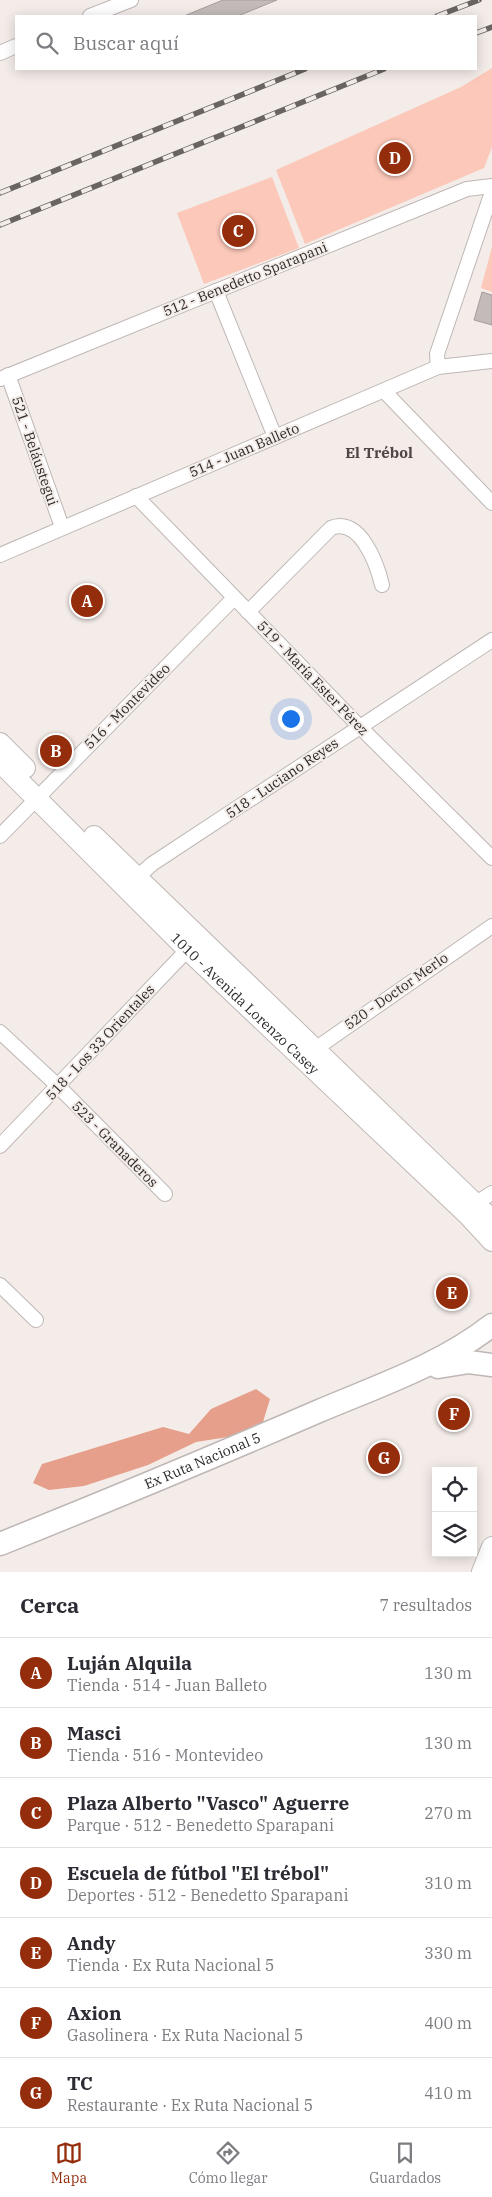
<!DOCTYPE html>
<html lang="es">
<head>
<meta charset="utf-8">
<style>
  :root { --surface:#fff; --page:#f2f2f3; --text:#2b2b33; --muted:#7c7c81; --line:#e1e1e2; --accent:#942d0b }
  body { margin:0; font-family:"IBM Plex Serif",serif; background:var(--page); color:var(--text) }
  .controls { position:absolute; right:15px; bottom:15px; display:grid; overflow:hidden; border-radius:0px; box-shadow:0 2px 12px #0003 }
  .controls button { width:45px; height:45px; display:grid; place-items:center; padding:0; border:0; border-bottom:1px solid var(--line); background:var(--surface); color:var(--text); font:25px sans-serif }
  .you { position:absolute; left:290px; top:718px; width:18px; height:18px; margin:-12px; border:4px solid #fff; border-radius:50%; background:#1a73e8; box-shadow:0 0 0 8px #1a73e833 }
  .badge { display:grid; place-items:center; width:32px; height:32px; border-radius:50%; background:var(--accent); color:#fff; font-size:16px; font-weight:700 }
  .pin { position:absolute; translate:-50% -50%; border:2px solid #fff; box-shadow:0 1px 5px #0006 }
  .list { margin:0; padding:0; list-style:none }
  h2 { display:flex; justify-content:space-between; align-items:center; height:65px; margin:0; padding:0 20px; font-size:21px }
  h2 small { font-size:16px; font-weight:400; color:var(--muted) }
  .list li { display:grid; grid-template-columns:32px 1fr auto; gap:15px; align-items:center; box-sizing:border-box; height:70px; padding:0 20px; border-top:1px solid var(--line) }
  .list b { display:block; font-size:19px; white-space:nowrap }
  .list p { margin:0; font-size:16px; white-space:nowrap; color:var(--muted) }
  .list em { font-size:16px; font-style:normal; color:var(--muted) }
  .icon { flex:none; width:28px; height:28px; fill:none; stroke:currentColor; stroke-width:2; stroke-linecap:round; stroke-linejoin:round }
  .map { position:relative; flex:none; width:492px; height:1572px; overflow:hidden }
  .search { position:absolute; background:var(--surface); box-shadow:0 2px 12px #0003; left:15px; right:15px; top:15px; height:55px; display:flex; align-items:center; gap:12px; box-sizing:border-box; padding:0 18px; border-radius:0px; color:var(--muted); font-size:19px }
  .sheet { height:555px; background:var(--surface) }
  nav { display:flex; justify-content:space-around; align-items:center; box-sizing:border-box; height:70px; border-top:1px solid var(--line); background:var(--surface); font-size:14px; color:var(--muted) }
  nav a { display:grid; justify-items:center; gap:2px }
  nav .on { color:var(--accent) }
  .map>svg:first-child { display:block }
  .green { fill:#fcc8b9 }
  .forest { fill:#e69f8a }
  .building { fill:#c3bbb9; stroke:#a59d9b }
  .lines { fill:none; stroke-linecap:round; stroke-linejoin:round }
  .street-casing { stroke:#bfb7b5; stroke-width:16 }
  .secondary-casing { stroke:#bfb7b5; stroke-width:22 }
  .primary-casing { stroke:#bfb7b5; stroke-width:25 }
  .street { stroke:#fff; stroke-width:14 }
  .secondary { stroke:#fff; stroke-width:20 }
  .primary { stroke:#fff; stroke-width:22 }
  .rail-casing { stroke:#696462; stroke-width:5.5 }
  .rail { stroke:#f4ece9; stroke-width:4; stroke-dasharray:11; stroke-linecap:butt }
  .labels { text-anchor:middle; stroke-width:4; stroke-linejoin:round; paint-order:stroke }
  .street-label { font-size:14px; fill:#2d2a29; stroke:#f4ece9 }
  .neighbourhood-label { font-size:15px; font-weight:bold; fill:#4e4745; stroke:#f4ece9 }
</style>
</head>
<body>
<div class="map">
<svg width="492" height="1572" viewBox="0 0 492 1572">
  <rect width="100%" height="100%" fill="#f4ece9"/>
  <!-- green -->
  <g class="green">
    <path d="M 492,68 L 492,147 L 484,168 L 305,244 L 276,170 L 461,87 Z"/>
    <path d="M 272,177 L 299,248 L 204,284 L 177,213 Z"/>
    <path d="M 492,247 L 492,292 L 481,288 Z"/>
  </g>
  <!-- forest -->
  <path class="forest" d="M 256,1389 L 270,1399 L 263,1422 L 228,1437 L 196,1442 L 148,1465 L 84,1486 L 49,1490 L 33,1483 L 42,1464 L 163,1427 L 189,1434 L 211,1409 Z"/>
  <!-- building -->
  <g class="building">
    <path d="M 223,0 L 277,0 L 238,16 L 184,16 Z"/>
    <path d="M 482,292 L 492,295 L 492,325 L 474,320 Z"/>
  </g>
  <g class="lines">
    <defs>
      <g id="street">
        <path d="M 90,16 L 131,0"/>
        <path d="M 0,53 L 16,46"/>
        <path d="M 216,291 L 275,437"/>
        <path d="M 438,367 L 437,354 L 492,192"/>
        <path d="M 8,375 L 62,527"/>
        <path d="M 0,379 L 467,189 L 492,186"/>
        <path d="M 384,391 L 492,503"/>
        <path d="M 136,496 L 359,726 L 492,858"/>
        <path d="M 0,555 L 438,367 L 492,361"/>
        <path d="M 248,612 L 331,528 C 360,516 377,564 382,585"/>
        <path d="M 0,836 L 234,598"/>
        <path d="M 132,882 L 152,864 L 492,640"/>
        <path d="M 0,1032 L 59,1087 L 165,1194"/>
        <path d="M 308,1054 L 492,926"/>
        <path d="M 0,1146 L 193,944"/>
        <path d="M 472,1210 L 476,1203 L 492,1193"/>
        <path d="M 0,1285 L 36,1320"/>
      </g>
      <g id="secondary">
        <path d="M 0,743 L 25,768"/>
        <path id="s1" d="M 0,762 L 187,949 L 468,1215 L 492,1241"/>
        <path d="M 94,836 L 492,1220"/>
        <path d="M 482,1572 L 492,1547"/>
      </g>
      <g id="primary">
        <path d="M 438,1367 L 469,1362 L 492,1365"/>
        <path id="s2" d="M 0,1544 C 107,1501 213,1457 319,1411 C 378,1386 441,1365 492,1325"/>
      </g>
    </defs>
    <!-- street casing -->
    <use href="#street" class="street-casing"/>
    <!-- secondary casing -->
    <use href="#secondary" class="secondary-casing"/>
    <!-- primary casing -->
    <use href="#primary" class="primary-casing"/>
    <!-- street -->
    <use href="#street" class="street"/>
    <!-- secondary -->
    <use href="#secondary" class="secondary"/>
    <!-- primary -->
    <use href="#primary" class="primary"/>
    <defs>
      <g id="rail">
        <path d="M 437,16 L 479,0"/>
        <path d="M 476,33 L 492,27"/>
        <path d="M 0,193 L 305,69"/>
        <path d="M 0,225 L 384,69"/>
      </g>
    </defs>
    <!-- rail casing -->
    <use href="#rail" class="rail-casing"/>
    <!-- rail -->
    <use href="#rail" class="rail"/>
  </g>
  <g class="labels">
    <!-- street labels -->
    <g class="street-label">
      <text transform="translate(245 279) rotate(-22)" y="5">512 - Benedetto Sparapani</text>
      <text transform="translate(244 450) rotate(-23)" y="5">514 - Juan Balleto</text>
      <text transform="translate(35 451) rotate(71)" y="5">521 - Beláustegui</text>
      <text transform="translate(313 678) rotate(46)" y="5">519 - María Ester Pérez</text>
      <text transform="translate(127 706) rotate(-45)" y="5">516 - Montevideo</text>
      <text transform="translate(282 778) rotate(-34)" y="5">518 - Luciano Reyes</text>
      <text transform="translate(396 991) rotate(-35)" y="5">520 - Doctor Merlo</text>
      <text dy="5" stroke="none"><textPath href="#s1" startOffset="344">1010 - Avenida Lorenzo Casey</textPath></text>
      <text transform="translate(100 1042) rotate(-47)" y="5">518 - Los 33 Orientales</text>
      <text transform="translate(115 1144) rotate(45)" y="5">523 - Granaderos</text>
      <text dy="5" stroke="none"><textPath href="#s2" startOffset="219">Ex Ruta Nacional 5</textPath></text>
    </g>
    <!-- neighbourhood labels -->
    <g class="neighbourhood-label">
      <text x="379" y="458">El Trébol</text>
    </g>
  </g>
</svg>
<div class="controls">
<button><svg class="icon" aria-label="locate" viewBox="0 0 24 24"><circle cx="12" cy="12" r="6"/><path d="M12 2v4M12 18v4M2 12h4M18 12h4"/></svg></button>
<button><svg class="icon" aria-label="layers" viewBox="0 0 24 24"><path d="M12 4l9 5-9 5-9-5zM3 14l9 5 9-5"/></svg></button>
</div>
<div class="you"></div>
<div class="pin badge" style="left:87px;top:601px">A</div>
<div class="pin badge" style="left:56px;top:751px">B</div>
<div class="pin badge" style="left:238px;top:231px">C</div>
<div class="pin badge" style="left:395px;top:158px">D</div>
<div class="pin badge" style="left:452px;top:1293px">E</div>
<div class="pin badge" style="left:454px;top:1414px">F</div>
<div class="pin badge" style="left:384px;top:1458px">G</div>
<div class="search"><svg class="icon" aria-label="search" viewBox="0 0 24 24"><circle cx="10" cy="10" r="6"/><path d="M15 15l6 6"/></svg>Buscar aquí</div>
</div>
<section class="sheet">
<h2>Cerca<small>7 resultados</small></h2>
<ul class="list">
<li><span class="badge">A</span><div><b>Luján Alquila</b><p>Tienda · 514 - Juan Balleto</p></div><em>130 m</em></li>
<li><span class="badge">B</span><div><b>Masci</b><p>Tienda · 516 - Montevideo</p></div><em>130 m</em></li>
<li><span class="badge">C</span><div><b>Plaza Alberto &quot;Vasco&quot; Aguerre</b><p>Parque · 512 - Benedetto Sparapani</p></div><em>270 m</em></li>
<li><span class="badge">D</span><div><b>Escuela de fútbol &quot;El trébol&quot;</b><p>Deportes · 512 - Benedetto Sparapani</p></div><em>310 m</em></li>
<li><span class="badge">E</span><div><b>Andy</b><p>Tienda · Ex Ruta Nacional 5</p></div><em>330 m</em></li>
<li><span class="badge">F</span><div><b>Axion</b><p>Gasolinera · Ex Ruta Nacional 5</p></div><em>400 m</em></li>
<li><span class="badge">G</span><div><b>TC</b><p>Restaurante · Ex Ruta Nacional 5</p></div><em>410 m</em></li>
</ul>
</section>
<nav>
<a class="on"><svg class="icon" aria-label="map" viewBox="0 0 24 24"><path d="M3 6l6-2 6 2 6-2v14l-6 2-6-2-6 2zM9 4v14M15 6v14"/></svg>Mapa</a>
<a><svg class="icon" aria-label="directions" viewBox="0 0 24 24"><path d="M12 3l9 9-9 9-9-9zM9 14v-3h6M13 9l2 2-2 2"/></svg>Cómo llegar</a>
<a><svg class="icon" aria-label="saved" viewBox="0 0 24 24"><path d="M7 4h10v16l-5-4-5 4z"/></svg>Guardados</a>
</nav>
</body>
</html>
